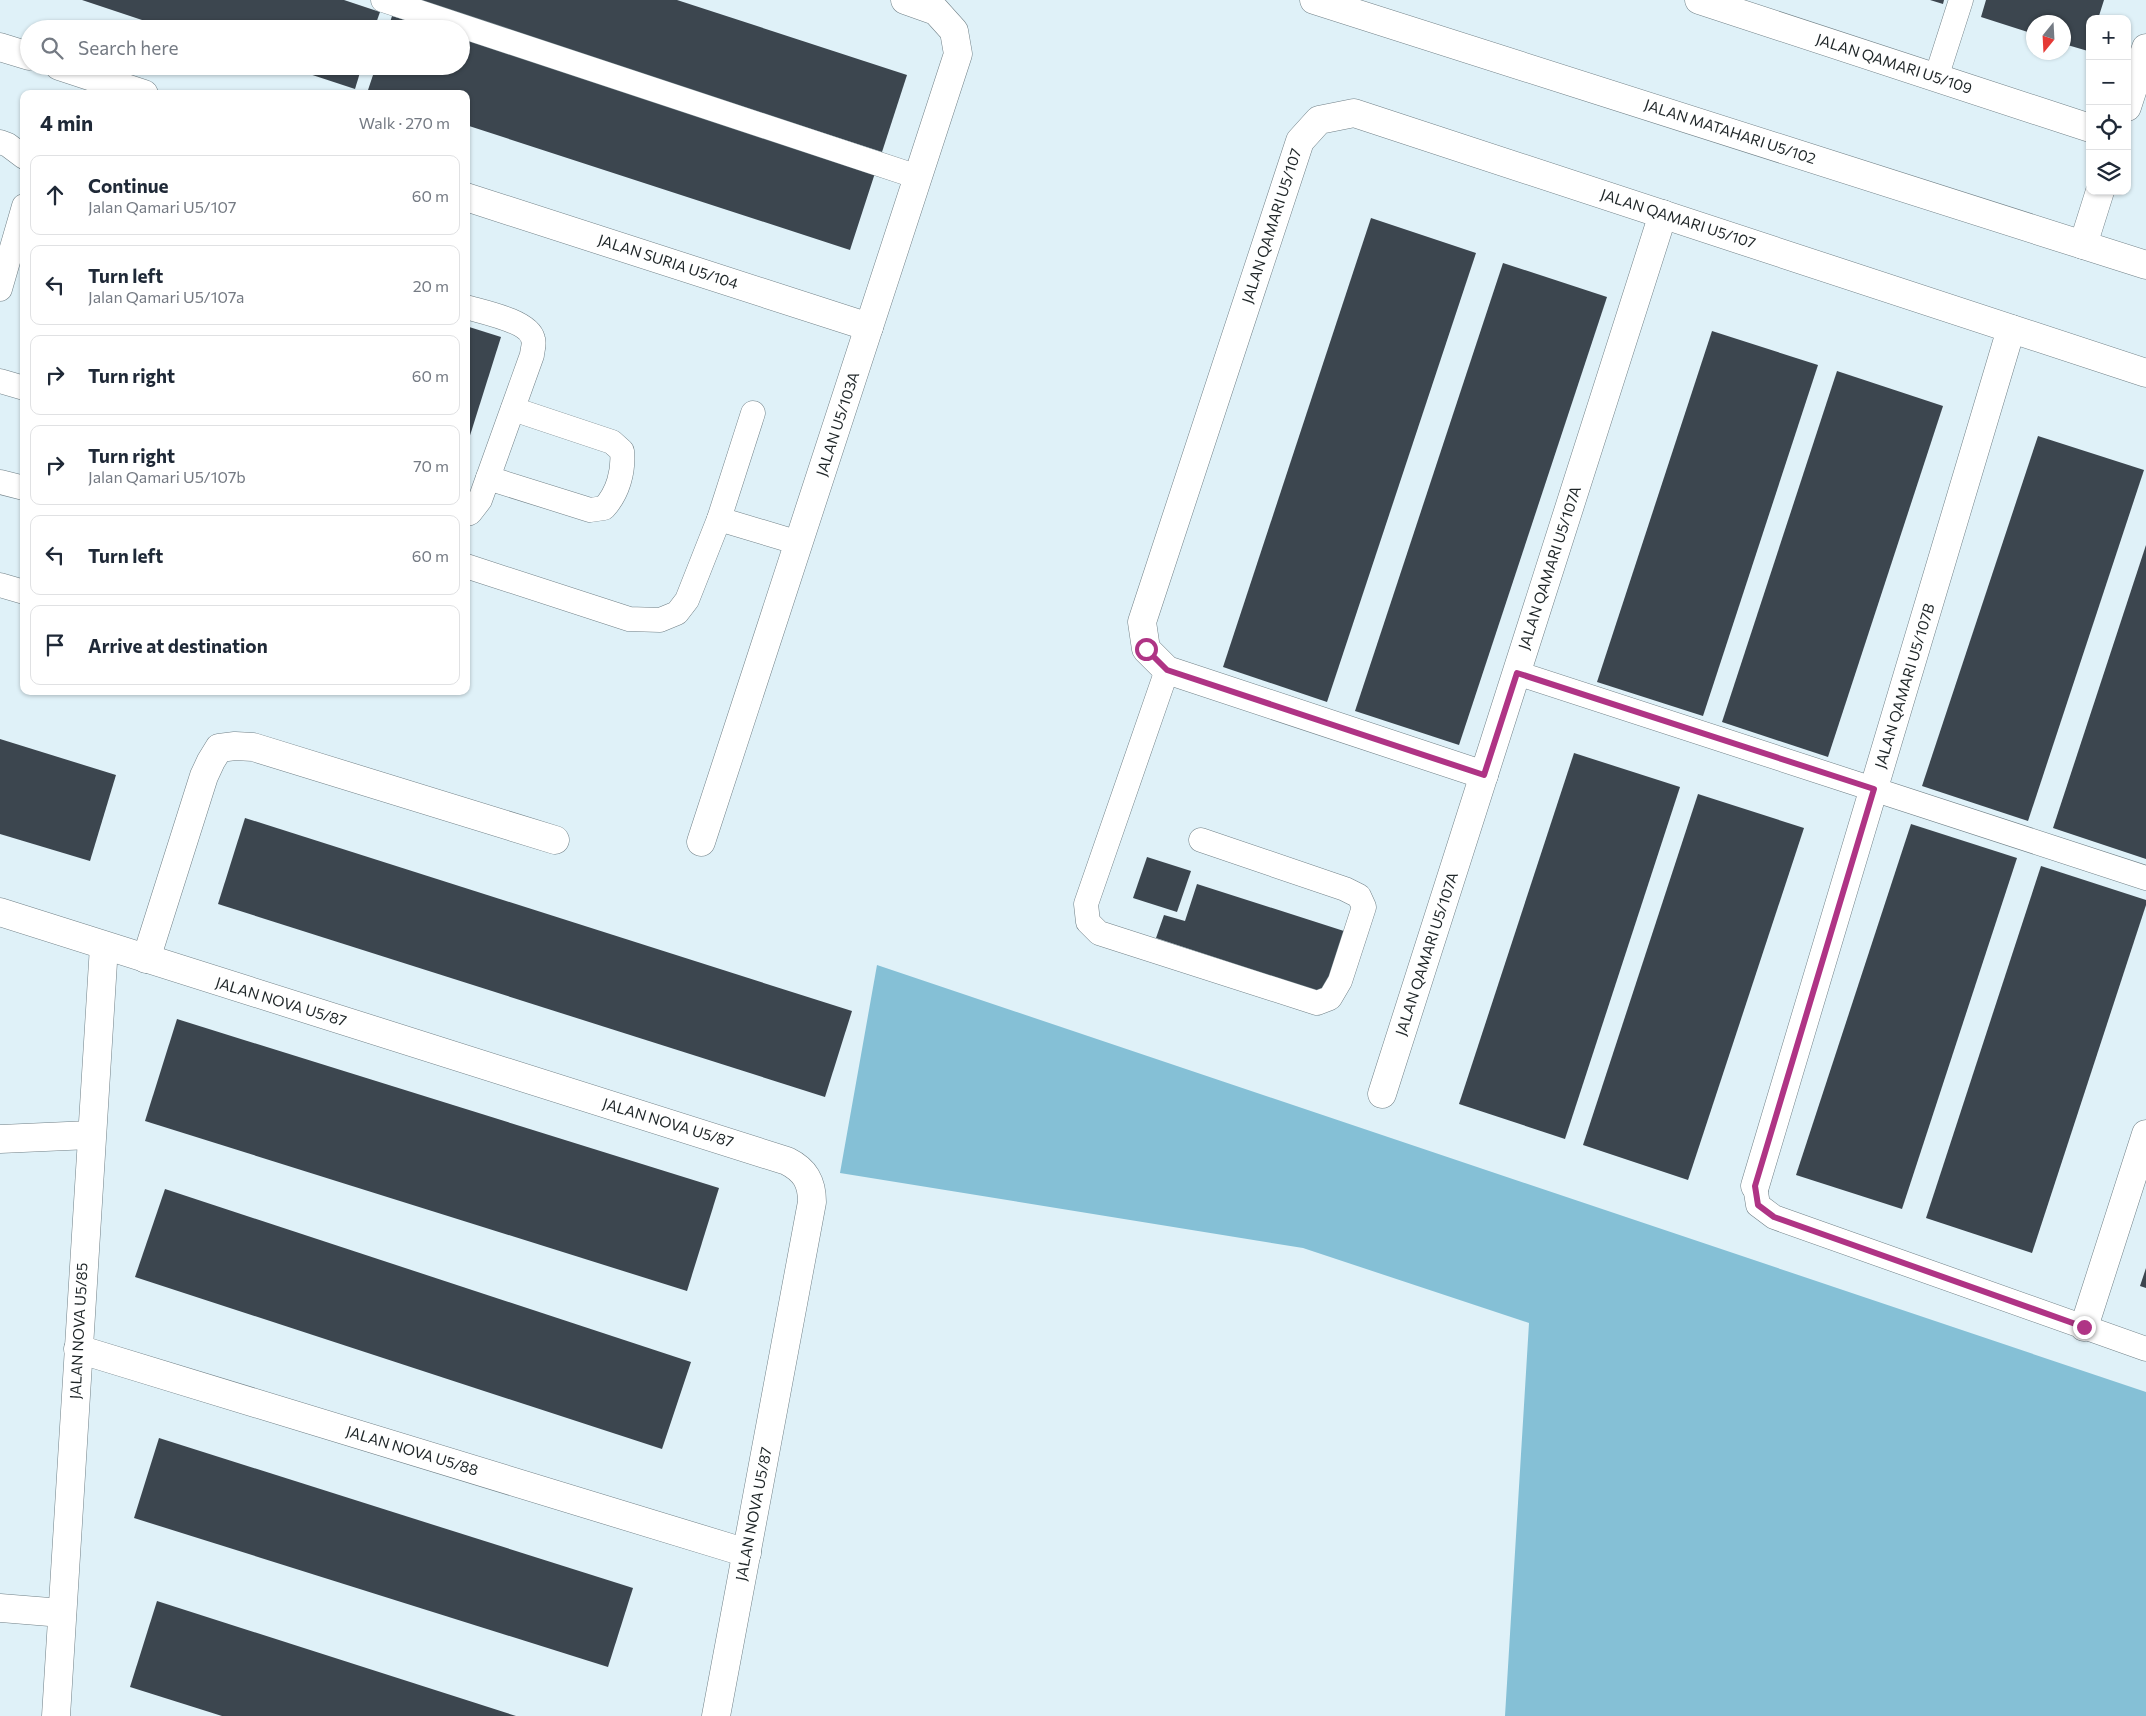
<!DOCTYPE html>
<html lang="en">
<head>
<meta charset="utf-8">
<style>
  :root { --surface:#fff; --page:#f6f6f7; --text:#1f2937; --muted:#747a83; --line:#e0e1e3 }
  body { margin:0; font-family:Commissioner,sans-serif; background:var(--page); color:var(--text) }
  .controls { position:absolute; right:15px; top:15px; display:grid; overflow:hidden; border-radius:10px; box-shadow:0 1px 4px #0004 }
  .controls button { width:45px; height:45px; display:grid; place-items:center; padding:0; border:0; border-bottom:1px solid var(--line); background:var(--surface); color:var(--text); font:25px sans-serif }
  .compass { position:absolute; left:2026px; top:15px; width:45px; height:45px; border-radius:50%; background:var(--surface); box-shadow:0 1px 4px #0004; rotate:198deg }
  .stop { position:absolute; width:15px; height:15px; margin:-11px; border:4px solid #af3485; border-radius:50%; background:#fff }
  .stop.end { background:#af3485; border-color:#fff; box-shadow:0 1px 5px #0008 }
  .list { margin:0; padding:0; list-style:none }
  h2 { display:flex; justify-content:space-between; align-items:center; height:65px; margin:0; padding:0 20px; font-size:21px }
  h2 small { font-size:16px; font-weight:400; color:var(--muted) }
  .list li { display:grid; grid-template-columns:32px 1fr auto; gap:15px; align-items:center; box-sizing:border-box; height:80px; margin:0 10px 10px; padding:0 10px; border:1px solid var(--line); border-radius:10px }
  .list b { display:block; font-size:19px; white-space:nowrap }
  .list p { margin:0; font-size:16px; white-space:nowrap; color:var(--muted) }
  .list em { font-size:16px; font-style:normal; color:var(--muted) }
  .icon { flex:none; width:28px; height:28px; fill:none; stroke:currentColor; stroke-width:2; stroke-linecap:round; stroke-linejoin:round }
  .map { position:relative; flex:none; width:2146px; height:1716px; overflow:hidden }
  .search { position:absolute; background:var(--surface); box-shadow:0 1px 4px #0004; left:20px; top:20px; width:450px; height:55px; display:flex; align-items:center; gap:12px; box-sizing:border-box; padding:0 18px; border-radius:28px; color:var(--muted); font-size:19px }
  .panel { position:absolute; background:var(--surface); box-shadow:0 1px 4px #0004; left:20px; top:90px; width:450px; height:605px; border-radius:10px }
  .map>svg:first-child { display:block }
  .forest { fill:#85c0d6 }
  .building { fill:#3c464f }
  .lines { fill:none; stroke-linecap:round; stroke-linejoin:round }
  .lane-casing { stroke:#718087; stroke-width:25 }
  .street-casing { stroke:#718087; stroke-width:29 }
  .lane { stroke:#fff; stroke-width:24 }
  .street { stroke:#fff; stroke-width:28 }
  .route { stroke:#af3485; stroke-width:6 }
  .labels { text-anchor:middle; stroke-width:5; stroke-linejoin:round; paint-order:stroke }
  .street-label { font-size:15px; fill:#1f2628; stroke:#fff }
</style>
</head>
<body>
<div class="map">
<svg width="2146" height="1716" viewBox="0 0 2146 1716">
  <rect width="100%" height="100%" fill="#dff1f8"/>
  <!-- forest -->
  <path class="forest" d="M 877,965 L 2146,1392 L 2146,1716 L 1505,1716 L 1529,1323 L 1303,1248 L 840,1173 Z"/>
  <!-- building -->
  <g class="building">
    <path d="M 82,0 L 344,0 L 380,12 L 374,29 L 169,29 Z"/>
    <path d="M 415,0 L 677,0 L 907,75 L 882,152 Z"/>
    <path d="M 1930,0 L 1944,0 L 1943,4 Z"/>
    <path d="M 1986,0 L 2104,0 L 2098,19 L 2090,19 L 2090,45 L 2088,51 L 2064,44 L 2064,22 L 2034,22 L 2034,34 L 1981,17 Z"/>
    <path d="M 392,16 L 431,28 L 431,29 L 388,29 Z"/>
    <path d="M 461,38 L 875,173 L 850,250 L 466,125 L 466,94 L 367,93 L 376,66 L 461,66 Z"/>
    <path d="M 285,66 L 362,66 L 355,89 Z"/>
    <path d="M 1371,218 L 1476,253 L 1327,702 L 1223,667 Z"/>
    <path d="M 1503,263 L 1607,297 L 1459,745 L 1355,711 Z"/>
    <path d="M 466,326 L 501,337 L 467,445 L 466,444 Z"/>
    <path d="M 1712,331 L 1818,365 L 1703,716 L 1597,682 Z"/>
    <path d="M 1837,371 L 1943,406 L 1828,757 L 1722,722 Z"/>
    <path d="M 2038,436 L 2144,470 L 2028,821 L 1922,786 Z"/>
    <path d="M 2146,545 L 2146,859 L 2053,828 Z"/>
    <path d="M 0,739 L 116,775 L 90,861 L 0,834 Z"/>
    <path d="M 1574,753 L 1680,787 L 1565,1139 L 1459,1104 Z"/>
    <path d="M 1698,794 L 1804,828 L 1688,1180 L 1583,1145 Z"/>
    <path d="M 245,818 L 852,1011 L 825,1097 L 218,904 Z"/>
    <path d="M 1911,824 L 2017,858 L 1902,1209 L 1796,1175 Z"/>
    <path d="M 1147,857 L 1191,871 L 1177,912 L 1133,898 Z"/>
    <path d="M 2041,866 L 2146,900 L 2146,905 L 2032,1253 L 1926,1218 Z"/>
    <path d="M 1197,884 L 1347,932 L 1326,994 L 1156,938 L 1164,915 L 1185,921 Z"/>
    <path d="M 177,1019 L 719,1188 L 687,1291 L 145,1121 Z"/>
    <path d="M 165,1189 L 691,1362 L 662,1449 L 135,1277 Z"/>
    <path d="M 2146,1268 L 2146,1288 L 2140,1286 Z"/>
    <path d="M 159,1438 L 633,1588 L 608,1667 L 134,1518 Z"/>
    <path d="M 157,1601 L 516,1716 L 222,1716 L 130,1687 Z"/>
  </g>
  <g class="lines">
    <defs>
      <g id="lane">
        <path d="M 383,0 L 918,177"/>
        <path d="M 1936,78 L 1961,0"/>
        <path d="M 0,142 L 8,145 L 24,157"/>
        <path d="M 0,289 L 24,206"/>
        <path d="M 466,307 C 483,312 529,321 533,339 C 535,344 532,351 532,355 L 480,500 L 470,513 L 466,514"/>
        <path d="M 0,381 L 24,388"/>
        <path d="M 488,478 L 590,510 L 604,508 C 618,493 624,471 622,451 L 612,442 L 513,409"/>
        <path d="M 0,482 L 24,488"/>
        <path d="M 719,519 L 799,543"/>
        <path d="M 466,566 L 629,619 L 660,620 L 677,613 L 687,600 L 719,519 L 753,413"/>
        <path d="M 0,585 L 24,592"/>
        <path d="M 1167,670 L 1086,904 L 1088,922 L 1099,933 L 1317,1003 L 1330,998 L 1340,981 L 1364,907 L 1359,896 L 1345,889 L 1201,840"/>
        <path d="M 1517,673 L 2146,878"/>
        <path d="M 1755,1186 L 1758,1205 L 1774,1217 L 2146,1349"/>
      </g>
      <g id="street">
        <path d="M 1314,0 L 2146,265"/>
        <path d="M 1699,0 L 2090,128"/>
        <path d="M 0,47 L 29,56"/>
        <path d="M 59,66 L 144,94"/>
        <path d="M 2127,107 L 2146,48"/>
        <path d="M 466,197 L 869,327"/>
        <path d="M 2083,245 L 2100,191"/>
        <path d="M 1484,775 L 1167,670 L 1146,649 L 1142,622 L 1300,141 L 1319,120 L 1354,113 L 2146,373"/>
        <path d="M 701,842 L 958,54 L 954,31 L 936,11 L 905,0"/>
        <path d="M 0,912 L 787,1161 C 805,1170 812,1182 812,1202 L 716,1716"/>
        <path d="M 146,959 L 204,776 L 211,761 L 219,748 L 235,746 L 253,747 L 555,840"/>
        <path d="M 1382,1094 L 1663,214"/>
        <path d="M 0,1139 L 90,1135"/>
        <path d="M 1755,1186 L 2011,329"/>
        <path d="M 2084,1327 L 2146,1134"/>
        <path d="M 78,1349 L 747,1553"/>
        <path d="M 0,1608 L 62,1613"/>
        <path d="M 56,1716 L 104,946"/>
      </g>
    </defs>
    <!-- lane casing -->
    <use href="#lane" class="lane-casing"/>
    <!-- street casing -->
    <use href="#street" class="street-casing"/>
    <!-- lane -->
    <use href="#lane" class="lane"/>
    <!-- street -->
    <use href="#street" class="street"/>
  </g>
  <g class="lines">
    <!-- route -->
    <path class="route" d="M 1146,649 L 1167,670 L 1484,775 L 1517,673 L 1874,789 L 1755,1186 L 1758,1205 L 1774,1217 L 2084,1327"/>
  </g>
  <g class="labels">
    <!-- street labels -->
    <g class="street-label">
      <text transform="translate(1894 64) rotate(18)" y="5">JALAN QAMARI U5/109</text>
      <text transform="translate(1730 132) rotate(18)" y="5">JALAN MATAHARI U5/102</text>
      <text transform="translate(1678 219) rotate(18)" y="5">JALAN QAMARI U5/107</text>
      <text transform="translate(1272 226) rotate(-72)" y="5">JALAN QAMARI U5/107</text>
      <text transform="translate(668 262) rotate(18)" y="5">JALAN SURIA U5/104</text>
      <text transform="translate(838 424) rotate(-72)" y="5">JALAN U5/103A</text>
      <text transform="translate(1550 568) rotate(-72)" y="5">JALAN QAMARI U5/107A</text>
      <text transform="translate(1905 686) rotate(-73)" y="5">JALAN QAMARI U5/107B</text>
      <text transform="translate(1427 954) rotate(-72)" y="5">JALAN QAMARI U5/107A</text>
      <text transform="translate(281 1002) rotate(17)" y="5">JALAN NOVA U5/87</text>
      <text transform="translate(668 1123) rotate(17)" y="5">JALAN NOVA U5/87</text>
      <text transform="translate(79 1331) rotate(-87)" y="5">JALAN NOVA U5/85</text>
      <text transform="translate(412 1451) rotate(17)" y="5">JALAN NOVA U5/88</text>
      <text transform="translate(754 1514) rotate(-79)" y="5">JALAN NOVA U5/87</text>
    </g>
  </g>
</svg>
<div class="controls">
<button>+</button>
<button>−</button>
<button><svg class="icon" aria-label="locate" viewBox="0 0 24 24"><circle cx="12" cy="12" r="6"/><path d="M12 2v4M12 18v4M2 12h4M18 12h4"/></svg></button>
<button><svg class="icon" aria-label="layers" viewBox="0 0 24 24"><path d="M12 4l9 5-9 5-9-5zM3 14l9 5 9-5"/></svg></button>
</div>
<svg class="compass" viewBox="-18 -18 36 36"><path d="M0-13l5 13h-10z" fill="#e53935"/><path d="M0 13l5-13h-10z" fill="#747a83"/></svg>
<div class="stop" style="left:1146px;top:649px"></div>
<div class="stop end" style="left:2084px;top:1327px"></div>
<div class="search"><svg class="icon" aria-label="search" viewBox="0 0 24 24"><circle cx="10" cy="10" r="6"/><path d="M15 15l6 6"/></svg>Search here</div>
<section class="panel">
<h2>4 min<small>Walk · 270 m</small></h2>
<ul class="list">
<li><svg class="icon" aria-label="ahead" viewBox="0 0 24 24"><path d="M12 20V5M6 11l6-6 6 6"/></svg><div><b>Continue</b><p>Jalan Qamari U5/107</p></div><em>60 m</em></li>
<li><svg class="icon" aria-label="left" viewBox="0 0 24 24"><path d="M17 20v-9H6M10 6l-5 5 5 5"/></svg><div><b>Turn left</b><p>Jalan Qamari U5/107a</p></div><em>20 m</em></li>
<li><svg class="icon" aria-label="right" viewBox="0 0 24 24"><path d="M7 20v-9h11M14 6l5 5-5 5"/></svg><div><b>Turn right</b></div><em>60 m</em></li>
<li><svg class="icon" aria-label="right" viewBox="0 0 24 24"><path d="M7 20v-9h11M14 6l5 5-5 5"/></svg><div><b>Turn right</b><p>Jalan Qamari U5/107b</p></div><em>70 m</em></li>
<li><svg class="icon" aria-label="left" viewBox="0 0 24 24"><path d="M17 20v-9H6M10 6l-5 5 5 5"/></svg><div><b>Turn left</b></div><em>60 m</em></li>
<li><svg class="icon" aria-label="arrive" viewBox="0 0 24 24"><path d="M6 21V4h12l-3 4 3 4H6"/></svg><div><b>Arrive at destination</b></div></li>
</ul>
</section>
</div>
</body>
</html>
